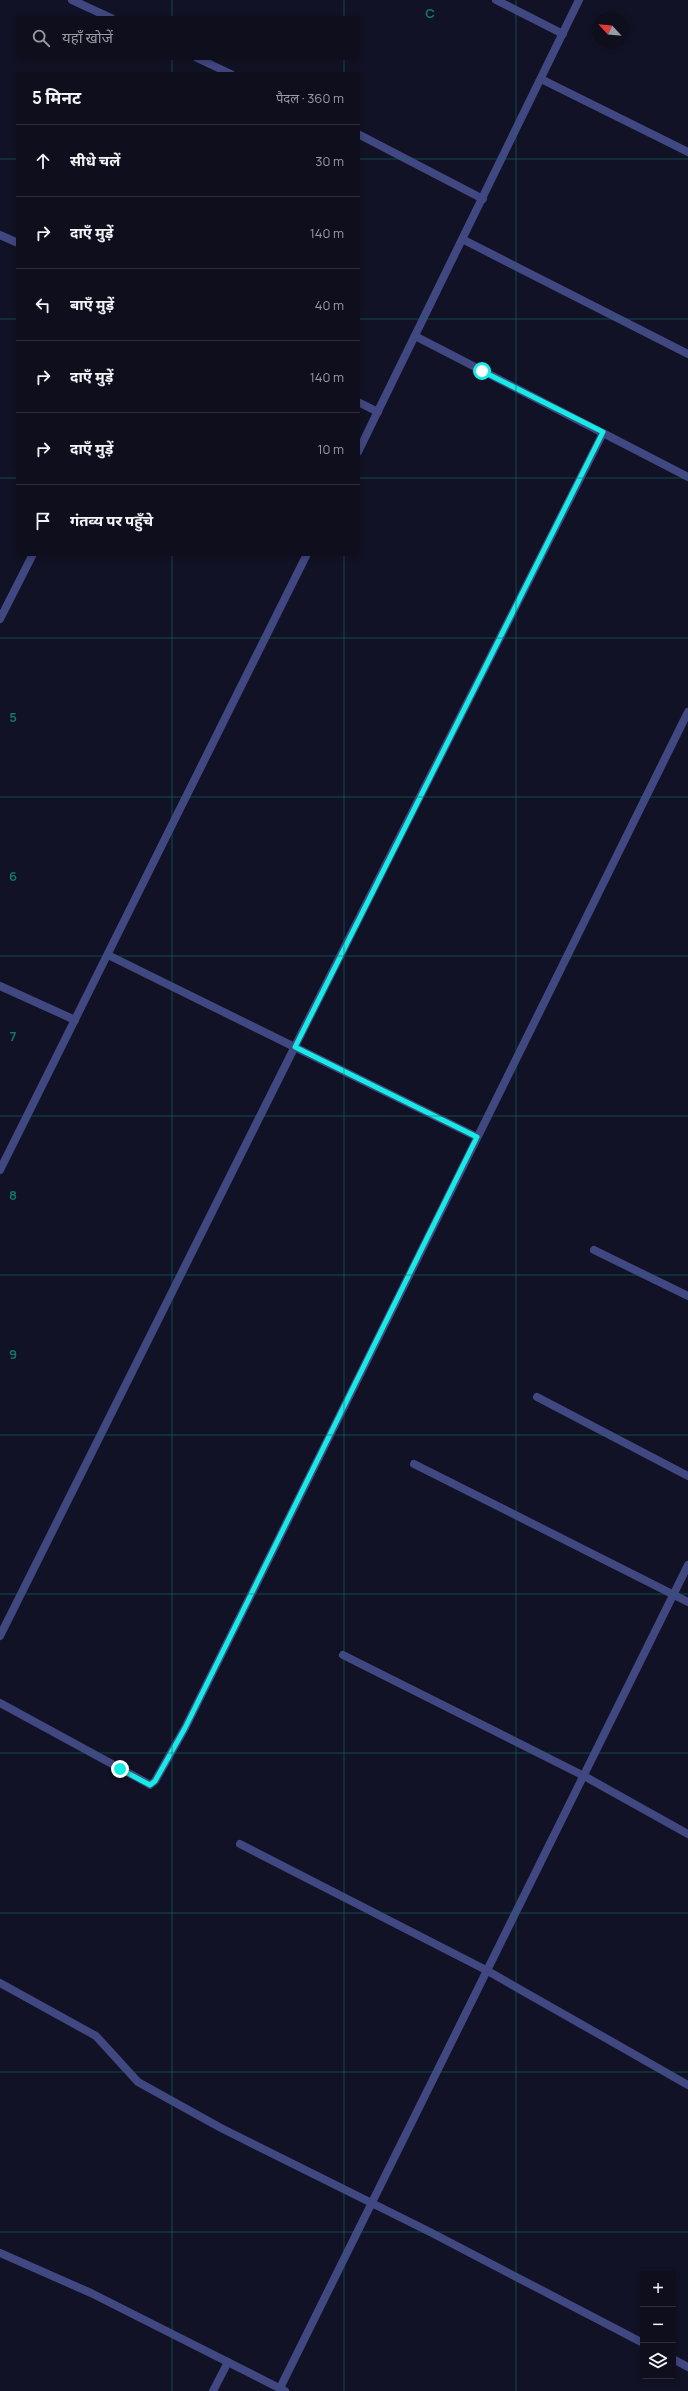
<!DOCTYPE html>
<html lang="hi">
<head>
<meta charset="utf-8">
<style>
  :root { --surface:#0e0e1c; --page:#1c1c29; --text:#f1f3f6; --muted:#9b9ca3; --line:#2e2e3b }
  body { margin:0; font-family:Manrope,"Noto Sans Devanagari",sans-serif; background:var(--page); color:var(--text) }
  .controls { position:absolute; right:12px; bottom:12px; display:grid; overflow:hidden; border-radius:4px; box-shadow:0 2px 6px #0003 }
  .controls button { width:36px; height:36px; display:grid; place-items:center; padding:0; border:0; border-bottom:1px solid var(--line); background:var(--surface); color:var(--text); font:20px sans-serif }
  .compass { position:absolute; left:592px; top:12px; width:36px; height:36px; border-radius:50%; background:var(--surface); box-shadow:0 2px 6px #0003; rotate:296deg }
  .stop { position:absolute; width:12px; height:12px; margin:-9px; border:3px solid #16ece3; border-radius:50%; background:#fff }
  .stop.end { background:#16ece3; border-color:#fff; box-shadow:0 1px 4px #0008 }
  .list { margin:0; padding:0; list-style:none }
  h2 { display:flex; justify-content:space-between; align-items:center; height:52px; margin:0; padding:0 16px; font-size:17px }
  h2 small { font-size:13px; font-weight:400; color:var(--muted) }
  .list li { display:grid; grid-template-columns:26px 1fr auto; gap:12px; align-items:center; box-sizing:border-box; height:72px; padding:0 16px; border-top:1px solid var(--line) }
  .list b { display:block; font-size:15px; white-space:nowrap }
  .list em { font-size:13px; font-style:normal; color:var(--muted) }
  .icon { flex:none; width:22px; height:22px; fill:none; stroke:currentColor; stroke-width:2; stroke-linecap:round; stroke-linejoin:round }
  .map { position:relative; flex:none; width:688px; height:2391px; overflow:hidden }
  .search { position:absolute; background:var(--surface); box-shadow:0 2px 6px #0003; left:16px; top:16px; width:344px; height:44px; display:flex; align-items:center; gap:10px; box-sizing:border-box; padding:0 14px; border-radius:4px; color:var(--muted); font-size:15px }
  .panel { position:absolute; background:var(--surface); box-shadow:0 2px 6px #0003; left:16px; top:72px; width:344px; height:484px; border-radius:4px }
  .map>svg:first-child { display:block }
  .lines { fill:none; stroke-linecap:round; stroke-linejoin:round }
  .lane { stroke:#414781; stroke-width:8 }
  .street { stroke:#414781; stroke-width:8 }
  .route { stroke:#16ece3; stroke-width:5 }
  .grid { fill:none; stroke:#0f766e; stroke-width:1; stroke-opacity:0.55 }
  .grid-label { font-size:13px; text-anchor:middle; font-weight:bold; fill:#0f766e; stroke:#121226; stroke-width:3; stroke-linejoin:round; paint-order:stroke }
</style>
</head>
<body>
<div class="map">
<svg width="688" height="2391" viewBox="0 0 688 2391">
  <rect width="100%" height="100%" fill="#121226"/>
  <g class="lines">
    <!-- lane -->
    <path class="lane" d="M 537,1397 L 688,1476"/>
    <!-- street -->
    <g class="street">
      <path d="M 72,0 L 111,18"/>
      <path d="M 496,0 L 563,34"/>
      <path d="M 197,58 L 231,74"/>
      <path d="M 541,79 L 688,152"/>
      <path d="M 358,134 L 483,199"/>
      <path d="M 0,235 L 18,243"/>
      <path d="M 464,240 L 688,354"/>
      <path d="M 415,336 L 688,477"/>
      <path d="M 358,402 L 378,412"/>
      <path d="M 358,452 L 579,0"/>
      <path d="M 0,619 L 33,554"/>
      <path d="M 108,955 L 477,1137"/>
      <path d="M 0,986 L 75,1020"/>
      <path d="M 0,1170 L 307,554"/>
      <path d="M 594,1250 L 688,1296"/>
      <path d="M 414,1464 L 688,1602"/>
      <path d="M 0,1636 C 198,1234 402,834 603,433"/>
      <path d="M 343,1655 L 584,1776 L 688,1834"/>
      <path d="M 0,1703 L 147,1783 L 150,1785 L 155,1781 L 185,1728 L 688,712"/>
      <path d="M 240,1844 L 486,1970 L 688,2085"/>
      <path d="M 0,1983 L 96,2036 L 138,2082 L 221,2128 L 430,2232 L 643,2343"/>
      <path d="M 0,2253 L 91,2293 L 285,2391"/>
      <path d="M 673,2359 L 688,2367"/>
      <path d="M 280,2388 L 688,1565"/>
      <path d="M 213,2391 L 228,2362"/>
    </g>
  </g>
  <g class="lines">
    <!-- route -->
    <path class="route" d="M 120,1769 L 150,1785 L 155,1781 L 185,1728 L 477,1137 L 295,1047 L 603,432 L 482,371"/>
  </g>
  <!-- grid -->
  <path class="grid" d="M 172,0 L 172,18M 344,0 L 344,18M 516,0 L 516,2391M 172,58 L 172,74M 344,58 L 344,74M 0,159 L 18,159M 358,159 L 688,159M 0,319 L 18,319M 358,319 L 688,319M 0,478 L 18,478M 358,478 L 688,478M 172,554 L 172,2391M 344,554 L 344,2391M 0,638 L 688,638M 0,797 L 688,797M 0,956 L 688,956M 0,1116 L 688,1116M 0,1275 L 688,1275M 0,1435 L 688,1435M 0,1594 L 688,1594M 0,1753 L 688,1753M 0,1913 L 688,1913M 0,2072 L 688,2072M 0,2232 L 688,2232"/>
  <g class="grid-label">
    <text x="430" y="18">C</text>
    <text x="13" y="722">5</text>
    <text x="13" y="881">6</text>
    <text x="13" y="1041">7</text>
    <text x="13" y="1200">8</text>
    <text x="13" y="1359">9</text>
  </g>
</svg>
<div class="controls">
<button>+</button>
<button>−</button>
<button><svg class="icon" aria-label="layers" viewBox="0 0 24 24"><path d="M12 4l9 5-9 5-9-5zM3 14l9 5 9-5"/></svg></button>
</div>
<svg class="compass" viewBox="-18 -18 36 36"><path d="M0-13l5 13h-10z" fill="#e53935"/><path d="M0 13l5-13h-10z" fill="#9b9ca3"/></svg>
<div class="stop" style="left:482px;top:371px"></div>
<div class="stop end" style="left:120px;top:1769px"></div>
<div class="search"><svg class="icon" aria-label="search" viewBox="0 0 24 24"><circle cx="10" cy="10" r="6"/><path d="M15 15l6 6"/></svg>यहाँ खोजें</div>
<section class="panel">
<h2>5 मिनट<small>पैदल · 360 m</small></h2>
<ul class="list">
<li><svg class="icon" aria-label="ahead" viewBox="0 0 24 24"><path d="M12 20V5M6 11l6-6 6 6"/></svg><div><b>सीधे चलें</b></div><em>30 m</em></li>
<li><svg class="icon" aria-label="right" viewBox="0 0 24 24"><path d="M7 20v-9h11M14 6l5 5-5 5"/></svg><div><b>दाएँ मुड़ें</b></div><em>140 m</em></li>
<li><svg class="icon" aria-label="left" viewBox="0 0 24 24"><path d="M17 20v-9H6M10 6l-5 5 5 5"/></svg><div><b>बाएँ मुड़ें</b></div><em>40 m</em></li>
<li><svg class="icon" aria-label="right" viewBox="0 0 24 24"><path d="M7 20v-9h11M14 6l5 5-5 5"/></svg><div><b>दाएँ मुड़ें</b></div><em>140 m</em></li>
<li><svg class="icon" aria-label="right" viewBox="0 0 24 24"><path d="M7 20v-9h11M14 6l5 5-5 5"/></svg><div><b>दाएँ मुड़ें</b></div><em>10 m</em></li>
<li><svg class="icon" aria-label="arrive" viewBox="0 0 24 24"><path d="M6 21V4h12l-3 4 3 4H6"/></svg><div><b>गंतव्य पर पहुँचे</b></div></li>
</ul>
</section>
</div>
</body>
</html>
